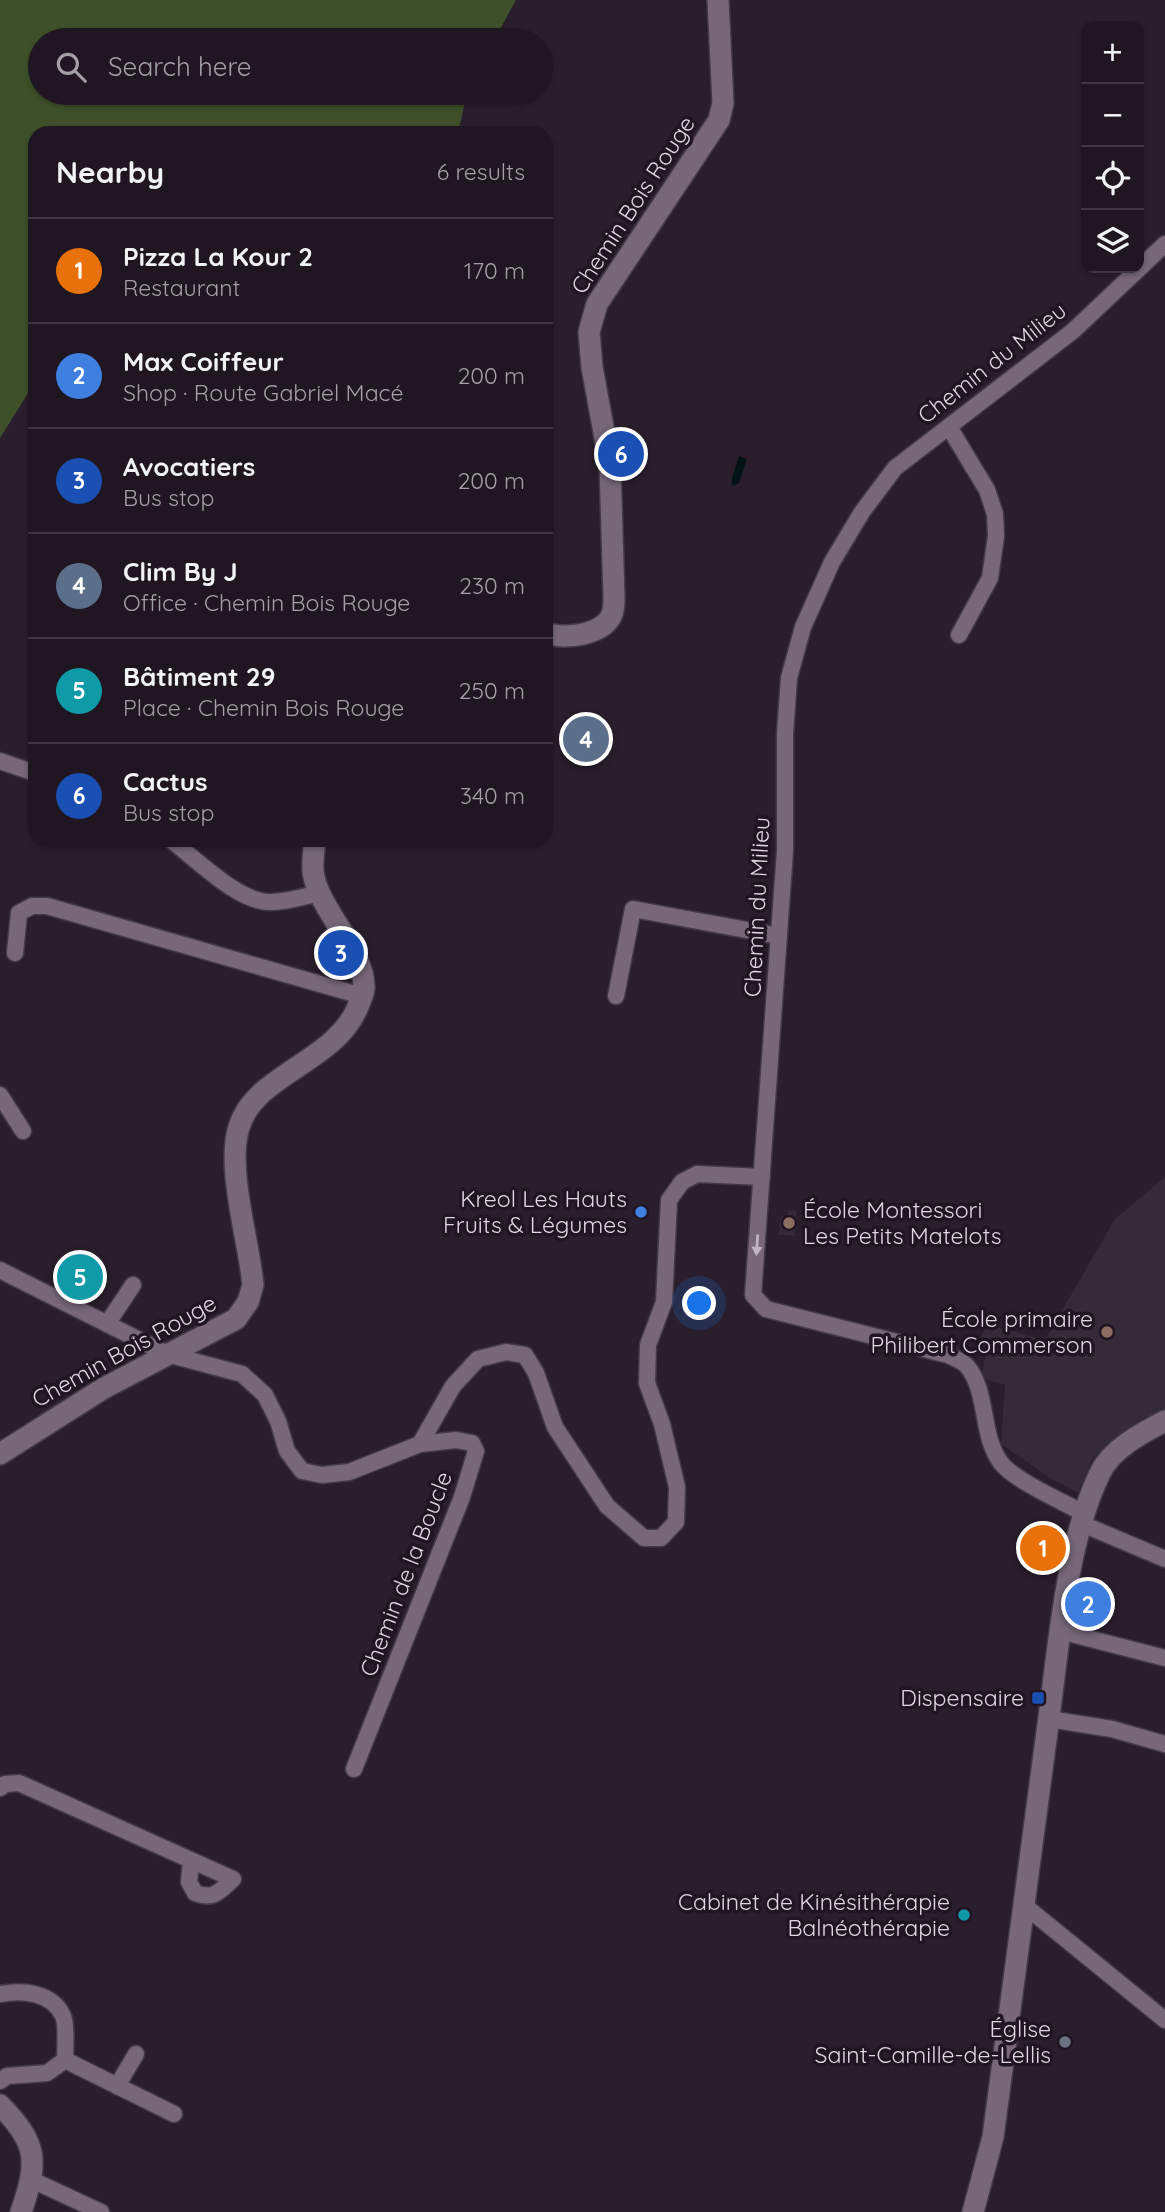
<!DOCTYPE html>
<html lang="en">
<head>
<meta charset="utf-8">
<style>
  :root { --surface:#201621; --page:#2d232e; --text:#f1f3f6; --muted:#a29fa5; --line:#3d353f; --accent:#8c9099 }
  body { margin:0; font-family:Quicksand,sans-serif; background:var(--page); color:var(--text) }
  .controls { position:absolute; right:21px; top:21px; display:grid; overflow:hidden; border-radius:14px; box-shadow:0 2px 5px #0004 }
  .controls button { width:63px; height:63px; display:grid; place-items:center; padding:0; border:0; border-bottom:2px solid var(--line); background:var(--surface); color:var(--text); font:35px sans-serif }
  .you { position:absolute; left:700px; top:1304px; width:24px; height:24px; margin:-18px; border:5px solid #fff; border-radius:50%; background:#1a73e8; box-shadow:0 0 0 10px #1a73e833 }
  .badge { display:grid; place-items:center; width:46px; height:46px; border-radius:50%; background:var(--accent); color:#fff; font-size:23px; font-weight:700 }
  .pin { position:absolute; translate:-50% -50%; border:4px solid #fff; box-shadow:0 2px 7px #0006 }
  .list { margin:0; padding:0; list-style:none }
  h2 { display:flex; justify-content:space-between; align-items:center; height:91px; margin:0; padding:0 28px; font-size:30px }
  h2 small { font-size:23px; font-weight:400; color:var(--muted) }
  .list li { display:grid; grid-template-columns:46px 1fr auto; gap:21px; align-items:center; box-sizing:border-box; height:105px; padding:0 28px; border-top:2px solid var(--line) }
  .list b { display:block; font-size:26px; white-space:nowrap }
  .list p { margin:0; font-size:23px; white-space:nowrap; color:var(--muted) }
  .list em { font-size:23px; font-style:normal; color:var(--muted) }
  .icon { flex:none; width:38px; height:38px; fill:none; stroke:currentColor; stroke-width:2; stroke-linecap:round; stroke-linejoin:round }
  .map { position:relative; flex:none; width:1165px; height:2212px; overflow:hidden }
  .search { position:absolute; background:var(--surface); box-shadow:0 2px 5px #0004; left:28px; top:28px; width:525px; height:77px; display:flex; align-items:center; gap:18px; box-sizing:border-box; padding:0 24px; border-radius:38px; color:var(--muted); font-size:26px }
  .panel { position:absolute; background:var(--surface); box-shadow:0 2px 5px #0004; left:28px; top:126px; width:525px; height:721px; border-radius:21px }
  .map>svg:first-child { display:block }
  .education { fill:#342a38 }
  .forest { fill:#3d5029 }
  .water { fill:#021317 }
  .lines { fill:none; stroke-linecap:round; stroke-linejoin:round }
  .street-casing { stroke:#443946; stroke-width:19 }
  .secondary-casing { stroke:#443946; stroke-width:24 }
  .street { stroke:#776779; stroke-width:16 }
  .secondary { stroke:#776779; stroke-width:21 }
  .oneway { fill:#c0b5c1 }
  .shop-dot { fill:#3f7fe0; stroke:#211523; stroke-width:2.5 }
  .education-dot { fill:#8d6e63; stroke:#211523; stroke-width:2.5 }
  .transit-dot { fill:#1a4fb4; stroke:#211523; stroke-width:2.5 }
  .culture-dot { fill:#0f9aa8; stroke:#211523; stroke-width:2.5 }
  .worship-dot { fill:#6b7280; stroke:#211523; stroke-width:2.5 }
  .labels { text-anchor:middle; stroke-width:7; stroke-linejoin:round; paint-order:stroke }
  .street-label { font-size:23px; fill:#dfd6e0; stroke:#211523 }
  .poi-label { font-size:23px; fill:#dfd6e0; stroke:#211523; text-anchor:end }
</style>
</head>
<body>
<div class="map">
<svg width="1165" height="2212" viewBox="0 0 1165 2212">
  <rect width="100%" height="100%" fill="#2b1e2c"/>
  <!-- education -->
  <g class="education">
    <path d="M 1165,1177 L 1165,1409 L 1121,1434 L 1092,1459 L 1078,1493 L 1050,1478 L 1001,1444 L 1005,1385 L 982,1378 L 985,1354 L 976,1351 L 986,1324 L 1045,1340 L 1115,1219 Z"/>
    <path d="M 788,1210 L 796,1211 L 798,1228 L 796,1228 L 795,1236 L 779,1235 L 780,1218 L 788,1218 Z"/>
  </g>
  <!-- forest -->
  <path class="forest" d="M 0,0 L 516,0 L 494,40 L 40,40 L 40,93 L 467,93 L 458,133 L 35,133 L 35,382 L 0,438 Z"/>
  <!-- water -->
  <path class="water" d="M 739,456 L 747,459 L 739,483 L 732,486 L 732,478 Z"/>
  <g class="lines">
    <defs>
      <g id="street">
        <path d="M 949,427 L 987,490 L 995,514 L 996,536 L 990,578 L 959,635"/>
        <path d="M 0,761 L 35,773"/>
        <path d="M 171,840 C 196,859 240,904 272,902 C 288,902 305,896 320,893"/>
        <path d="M 15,953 L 19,913 L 32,906 L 47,906 L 362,996"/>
        <path d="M 616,996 L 633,909 L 779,936"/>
        <path d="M 0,1095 L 23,1131"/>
        <path d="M 0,1270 L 167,1354 L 242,1374 L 265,1395 L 278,1421 L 287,1451 L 302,1471 L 322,1475 L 349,1472 L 420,1444 L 453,1386 L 478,1359 L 506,1352 L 525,1355 L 536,1373 L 555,1427 L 607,1506 L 644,1538 L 661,1538 L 676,1522 L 677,1487 L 662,1424 L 647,1383 L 648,1345 L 664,1302 L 669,1200 L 682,1182 L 697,1174 L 762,1177"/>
        <path d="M 107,1324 L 133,1285"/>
        <path d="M 1085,1514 C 1064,1502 1015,1481 1001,1463 C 980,1435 989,1393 967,1366 C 963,1361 954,1358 948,1355 L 766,1309 L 753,1295 L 785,851 L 785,734 L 789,678 L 803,627 L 832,562 L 862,512 L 895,468 L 1073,331 L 1165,244"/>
        <path d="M 1082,1524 L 1165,1559"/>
        <path d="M 1060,1631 L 1165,1658"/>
        <path d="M 1049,1719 L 1112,1729 L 1165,1744"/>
        <path d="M 354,1769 L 462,1497 L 476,1451 L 472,1443 L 456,1440 L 420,1444"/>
        <path d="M 0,1788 L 5,1784 L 19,1783 L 233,1879 C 219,1892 214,1900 195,1893 L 189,1882 L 191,1861"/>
        <path d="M 1025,1906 L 1165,2020"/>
        <path d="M 0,1994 C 23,1990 52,1992 63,2016 C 67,2024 65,2050 65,2060 L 47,2073 L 7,2076 L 0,2081"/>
        <path d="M 65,2060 L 174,2114"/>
        <path d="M 117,2086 L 136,2054"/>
        <path d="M 32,2180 L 101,2212"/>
      </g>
      <g id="secondary">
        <path d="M 546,633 C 564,640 604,635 612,614 C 614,609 614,602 614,597 L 610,465 L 592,367 L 589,332 L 597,304 L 719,120 L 723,103 L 718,0"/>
        <path d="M 0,1454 L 104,1388 L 236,1319 L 248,1302 L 253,1285 C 249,1241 226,1168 239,1127 C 255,1073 338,1062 359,1004 C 361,999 364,993 364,988 C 365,953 321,911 314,877 C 311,866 314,851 315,840"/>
        <path d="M 0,2105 C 39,2145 38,2162 21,2212"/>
        <path d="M 973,2212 L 993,2137 C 1012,1997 1031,1857 1049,1717 C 1059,1642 1067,1541 1100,1473 C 1111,1449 1142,1433 1165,1421"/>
      </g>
    </defs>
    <!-- street casing -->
    <use href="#street" class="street-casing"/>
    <!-- secondary casing -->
    <use href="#secondary" class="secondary-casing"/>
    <!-- street -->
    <use href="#street" class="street"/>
    <!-- secondary -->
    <use href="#secondary" class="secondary"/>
  </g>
  <!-- one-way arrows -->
  <defs><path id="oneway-solid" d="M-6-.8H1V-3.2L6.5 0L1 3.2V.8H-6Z" transform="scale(1.75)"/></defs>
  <use class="oneway" href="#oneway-solid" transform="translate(757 1245) rotate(94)"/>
  <!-- markers -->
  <circle class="shop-dot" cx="641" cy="1212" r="7"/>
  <g class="education-dot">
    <circle cx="789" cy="1223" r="7"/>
    <circle cx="1107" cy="1332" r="7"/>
  </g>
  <rect class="transit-dot" x="1031" y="1691" width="14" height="14" rx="3.5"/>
  <circle class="culture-dot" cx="964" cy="1915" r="7"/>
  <circle class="worship-dot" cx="1065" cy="2042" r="7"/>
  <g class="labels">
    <!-- street labels -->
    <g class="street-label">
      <text transform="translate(633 205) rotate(-57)" y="8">Chemin Bois Rouge</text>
      <text transform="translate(992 363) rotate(-38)" y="8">Chemin du Milieu</text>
      <text transform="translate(757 907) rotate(-87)" y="8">Chemin du Milieu</text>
      <text transform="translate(124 1351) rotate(-29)" y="8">Chemin Bois Rouge</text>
      <text transform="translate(406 1574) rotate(-69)" y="8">Chemin de la Boucle</text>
    </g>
    <!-- poi labels -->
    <g class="poi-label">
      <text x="627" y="1207">Kreol Les Hauts<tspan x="627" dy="26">Fruits &amp; Légumes</tspan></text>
      <text x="803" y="1218" text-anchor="start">École Montessori<tspan x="803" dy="26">Les Petits Matelots</tspan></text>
      <text x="1093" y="1327">École primaire<tspan x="1093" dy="26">Philibert Commerson</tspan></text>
      <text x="1024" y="1706">Dispensaire</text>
      <text x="950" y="1910">Cabinet de Kinésithérapie<tspan x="950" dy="26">Balnéothérapie</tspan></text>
      <text x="1051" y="2037">Église<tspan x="1051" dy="26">Saint-Camille-de-Lellis</tspan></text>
    </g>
  </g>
</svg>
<div class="controls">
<button>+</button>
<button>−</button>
<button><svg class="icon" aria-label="locate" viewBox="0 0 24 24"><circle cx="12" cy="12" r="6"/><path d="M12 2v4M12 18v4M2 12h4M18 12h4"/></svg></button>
<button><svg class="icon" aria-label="layers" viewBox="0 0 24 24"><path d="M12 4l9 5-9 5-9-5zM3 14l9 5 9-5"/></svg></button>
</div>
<div class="you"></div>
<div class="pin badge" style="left:1043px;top:1548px;background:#e8710a">1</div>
<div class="pin badge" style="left:1088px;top:1604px;background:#3f7fe0">2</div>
<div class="pin badge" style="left:341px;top:953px;background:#1a4fb4">3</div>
<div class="pin badge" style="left:586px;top:739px;background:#5c6f8a">4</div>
<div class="pin badge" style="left:80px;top:1277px;background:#0f9aa8">5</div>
<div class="pin badge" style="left:621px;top:454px;background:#1a4fb4">6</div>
<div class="search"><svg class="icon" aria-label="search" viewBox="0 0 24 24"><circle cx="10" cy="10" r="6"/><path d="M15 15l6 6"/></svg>Search here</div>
<section class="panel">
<h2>Nearby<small>6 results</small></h2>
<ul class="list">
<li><span class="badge" style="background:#e8710a">1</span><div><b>Pizza La Kour 2</b><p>Restaurant</p></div><em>170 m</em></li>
<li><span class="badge" style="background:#3f7fe0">2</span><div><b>Max Coiffeur</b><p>Shop · Route Gabriel Macé</p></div><em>200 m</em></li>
<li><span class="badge" style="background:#1a4fb4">3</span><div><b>Avocatiers</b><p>Bus stop</p></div><em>200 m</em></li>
<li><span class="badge" style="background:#5c6f8a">4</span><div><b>Clim By J</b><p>Office · Chemin Bois Rouge</p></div><em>230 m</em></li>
<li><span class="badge" style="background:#0f9aa8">5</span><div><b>Bâtiment 29</b><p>Place · Chemin Bois Rouge</p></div><em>250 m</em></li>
<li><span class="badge" style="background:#1a4fb4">6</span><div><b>Cactus</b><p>Bus stop</p></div><em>340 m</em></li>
</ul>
</section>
</div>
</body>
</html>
